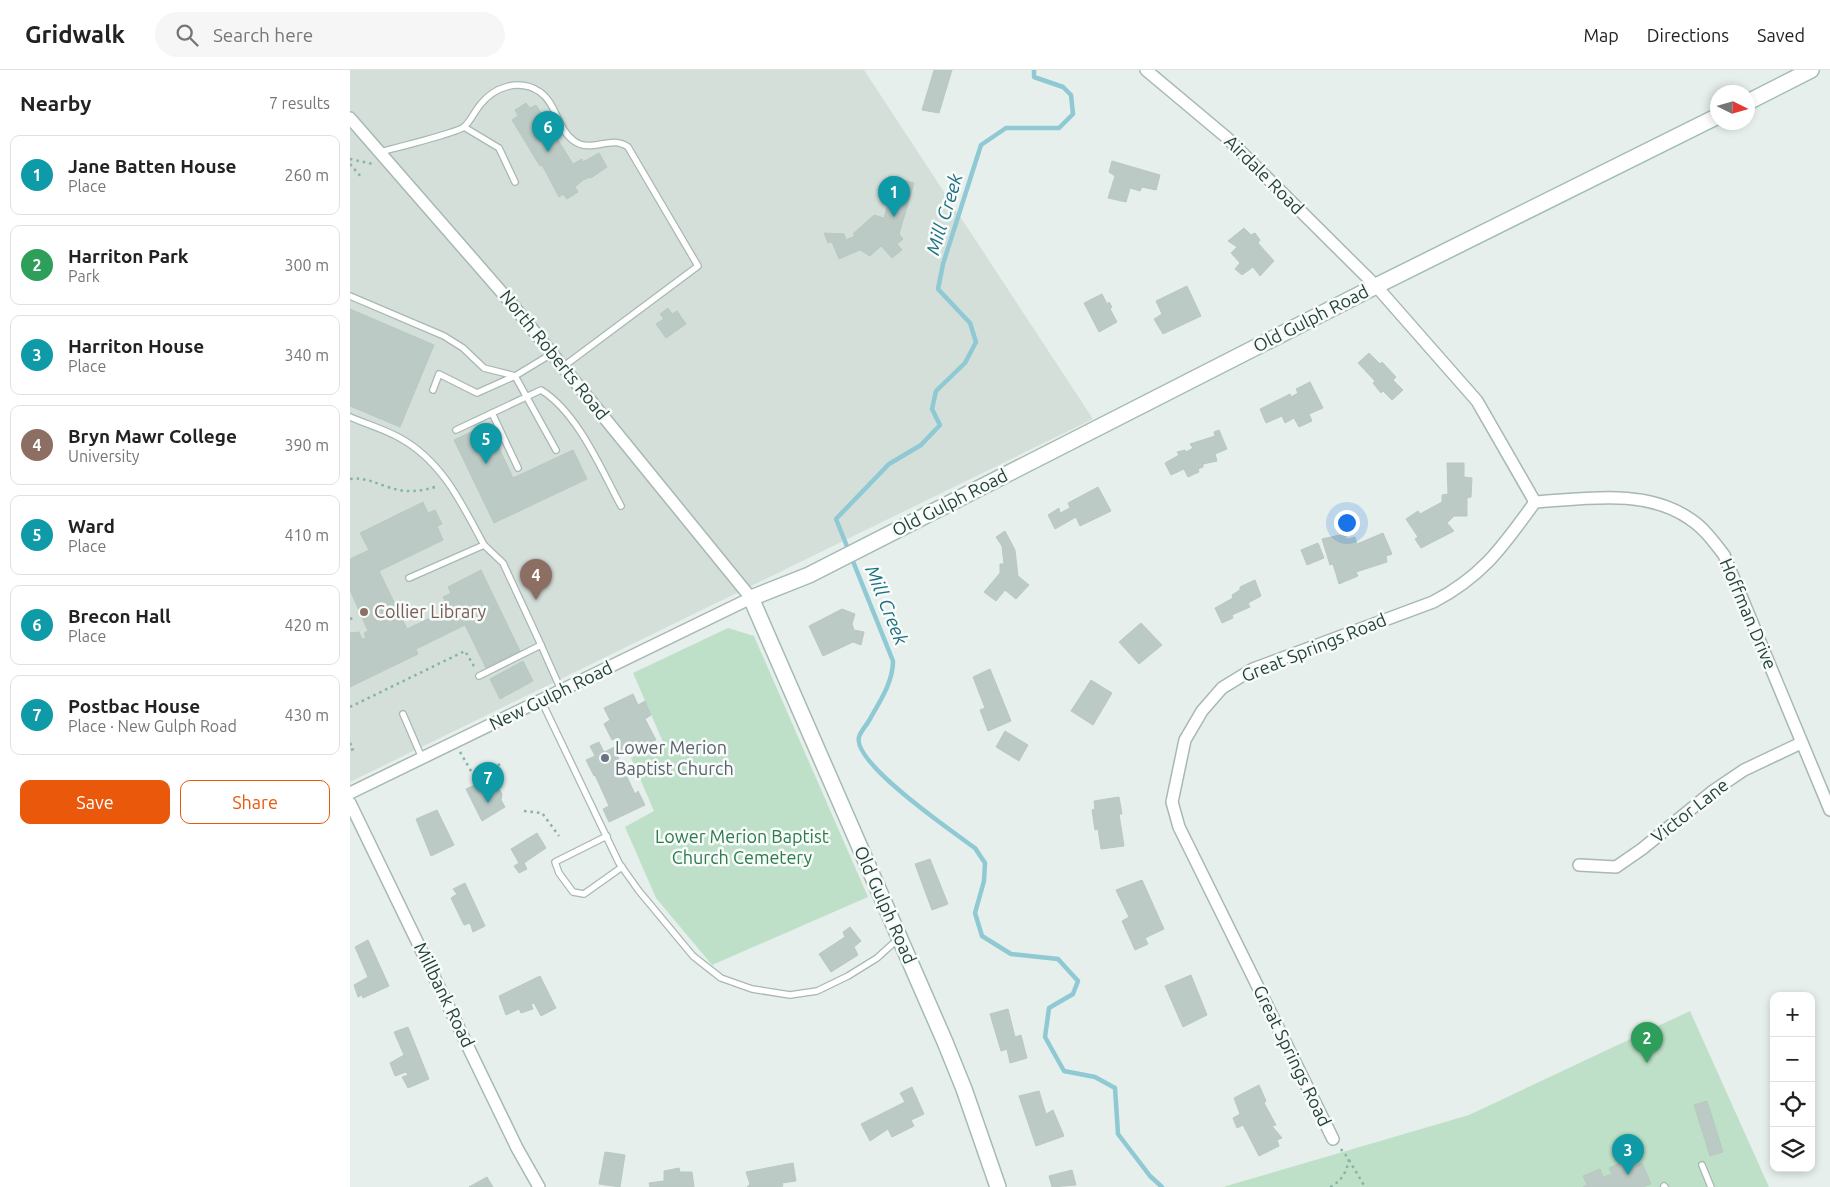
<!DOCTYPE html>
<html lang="en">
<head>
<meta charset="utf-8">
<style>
  :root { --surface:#fff; --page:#f6f6f6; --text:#222; --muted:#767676; --line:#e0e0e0; --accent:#ea580c }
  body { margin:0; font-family:Ubuntu,sans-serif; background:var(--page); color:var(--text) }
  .controls { position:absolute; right:15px; bottom:15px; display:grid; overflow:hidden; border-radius:10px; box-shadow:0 2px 8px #0003 }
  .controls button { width:45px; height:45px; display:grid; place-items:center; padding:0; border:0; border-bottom:1px solid var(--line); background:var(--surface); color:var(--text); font:25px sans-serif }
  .compass { position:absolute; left:1360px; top:15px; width:45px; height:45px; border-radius:50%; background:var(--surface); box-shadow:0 2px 8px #0003; rotate:95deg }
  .you { position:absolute; left:996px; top:452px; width:18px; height:18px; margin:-12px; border:4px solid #fff; border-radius:50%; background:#1a73e8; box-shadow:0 0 0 8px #1a73e833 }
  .badge { display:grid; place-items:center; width:32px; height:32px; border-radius:50%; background:var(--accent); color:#fff; font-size:16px; font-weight:700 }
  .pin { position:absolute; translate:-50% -41px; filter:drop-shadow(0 1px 2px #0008) }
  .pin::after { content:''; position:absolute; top:26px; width:18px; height:15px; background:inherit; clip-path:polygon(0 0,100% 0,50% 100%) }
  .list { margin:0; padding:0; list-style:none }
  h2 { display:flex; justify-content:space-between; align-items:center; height:65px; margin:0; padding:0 20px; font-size:21px }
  h2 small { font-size:16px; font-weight:400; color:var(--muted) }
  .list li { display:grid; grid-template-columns:32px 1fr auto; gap:15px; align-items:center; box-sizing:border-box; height:80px; margin:0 10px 10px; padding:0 10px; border:1px solid var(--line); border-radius:10px }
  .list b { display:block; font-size:19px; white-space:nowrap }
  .list p { margin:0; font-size:16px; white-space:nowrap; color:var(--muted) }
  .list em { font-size:16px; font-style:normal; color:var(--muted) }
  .actions { display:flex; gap:10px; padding:15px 20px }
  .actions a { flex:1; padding:11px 0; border:1px solid var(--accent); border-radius:10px; text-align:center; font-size:18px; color:var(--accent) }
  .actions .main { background:var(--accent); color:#fff }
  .icon { flex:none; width:28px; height:28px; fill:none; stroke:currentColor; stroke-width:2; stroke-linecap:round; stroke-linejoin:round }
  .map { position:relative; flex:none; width:1480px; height:1117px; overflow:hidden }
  header { display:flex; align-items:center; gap:30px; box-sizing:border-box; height:70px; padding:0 25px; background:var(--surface); border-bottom:1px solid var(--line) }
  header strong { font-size:24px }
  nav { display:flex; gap:28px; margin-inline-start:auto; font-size:18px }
  .search { width:350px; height:45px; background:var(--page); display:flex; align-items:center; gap:12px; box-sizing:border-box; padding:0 18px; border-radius:28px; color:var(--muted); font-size:19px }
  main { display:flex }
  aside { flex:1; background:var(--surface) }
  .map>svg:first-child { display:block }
  .built { fill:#d4dfda }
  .green { fill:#bfe0c8 }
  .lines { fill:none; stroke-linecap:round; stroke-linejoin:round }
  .stream { stroke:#8ec9d4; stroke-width:4.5 }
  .building { fill:#bbcac4; stroke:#b8c9c2 }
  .lane-casing { stroke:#a8b8b2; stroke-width:8 }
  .street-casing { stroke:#a8b8b2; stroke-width:14 }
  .secondary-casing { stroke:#a4bbb3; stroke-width:18 }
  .path { stroke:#86b3a5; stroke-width:2.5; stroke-dasharray:2.5 4; stroke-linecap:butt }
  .lane { stroke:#fff; stroke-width:5.5 }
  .street { stroke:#fff; stroke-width:11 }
  .secondary { stroke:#fff; stroke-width:15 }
  .education-dot { fill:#8d6e63; stroke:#f7fbf9; stroke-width:2 }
  .worship-dot { fill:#6b7280; stroke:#f7fbf9; stroke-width:2 }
  .labels { text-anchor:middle; stroke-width:5; stroke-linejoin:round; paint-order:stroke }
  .street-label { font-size:18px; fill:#24423a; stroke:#f7fbf9 }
  .education-label { font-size:18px; fill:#785e54; stroke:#f7fbf9; text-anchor:start }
  .worship-label { font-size:18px; fill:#5b616d; stroke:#f7fbf9; text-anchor:start }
  .park-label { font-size:18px; fill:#2d7a4b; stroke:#f7fbf9 }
  .water-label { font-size:19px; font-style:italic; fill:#1c6f80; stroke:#f7fbf9 }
</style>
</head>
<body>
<header>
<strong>Gridwalk</strong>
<div class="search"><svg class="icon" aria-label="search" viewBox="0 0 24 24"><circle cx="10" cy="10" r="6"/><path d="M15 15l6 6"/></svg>Search here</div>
<nav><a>Map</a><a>Directions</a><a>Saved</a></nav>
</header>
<main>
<aside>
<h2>Nearby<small>7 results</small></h2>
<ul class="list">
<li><span class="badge" style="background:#0f9aa8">1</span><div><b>Jane Batten House</b><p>Place</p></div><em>260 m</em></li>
<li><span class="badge" style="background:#2e9e5b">2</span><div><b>Harriton Park</b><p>Park</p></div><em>300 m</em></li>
<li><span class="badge" style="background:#0f9aa8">3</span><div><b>Harriton House</b><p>Place</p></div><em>340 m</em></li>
<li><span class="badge" style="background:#8d6e63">4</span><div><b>Bryn Mawr College</b><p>University</p></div><em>390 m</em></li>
<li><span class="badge" style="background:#0f9aa8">5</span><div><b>Ward</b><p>Place</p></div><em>410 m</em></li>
<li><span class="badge" style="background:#0f9aa8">6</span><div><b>Brecon Hall</b><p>Place</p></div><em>420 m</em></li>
<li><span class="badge" style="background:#0f9aa8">7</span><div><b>Postbac House</b><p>Place · New Gulph Road</p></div><em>430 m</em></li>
</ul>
<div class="actions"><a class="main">Save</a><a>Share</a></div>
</aside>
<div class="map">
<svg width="1480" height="1117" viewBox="0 0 1480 1117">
  <rect width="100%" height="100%" fill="#e6efeb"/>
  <!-- built -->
  <path class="built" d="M 0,0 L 514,0 L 743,349 L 0,712 Z"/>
  <!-- green -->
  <g class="green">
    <path d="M 378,558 L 404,566 L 518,827 L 362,895 L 306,828 L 275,757 L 304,741 L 281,688 L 313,672 L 283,603 Z"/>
    <path d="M 1340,941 L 1419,1117 L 873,1117 L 1119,1045 Z"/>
  </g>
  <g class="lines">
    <!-- stream -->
    <path class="stream" d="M 684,0 L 684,7 L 713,17 L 721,25 L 723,44 L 709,58 L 656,58 L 631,75 L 593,194 L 588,219 L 620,253 L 626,272 L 615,293 L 586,321 L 582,339 L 590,355 L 571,375 L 539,394 L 486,449 L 543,591 C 543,611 531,630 521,647 C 518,654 511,660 509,667 C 502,693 603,762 625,778 L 635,793 L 634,811 L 625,843 L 632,866 L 661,884 L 708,889 L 728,911 L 723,924 L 699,938 L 695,967 L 714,1001 L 745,1007 L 765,1018 L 768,1064 L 800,1106 L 812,1117"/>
  </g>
  <!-- building -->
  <g class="building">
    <path d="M 584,0 L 602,0 L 589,43 L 572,40 Z"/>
    <path d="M 176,33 L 180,38 L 186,35 L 223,94 L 232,89 L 233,92 L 249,83 L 257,97 L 241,108 L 240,107 L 233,110 L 225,117 L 228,122 L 217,129 L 213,124 L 209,127 L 192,95 L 190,96 L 162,50 L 168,46 L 165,40 Z"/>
    <path d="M 762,91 L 810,105 L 806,120 L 792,117 L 790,121 L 780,118 L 776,132 L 758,128 L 765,106 L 759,102 Z"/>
    <path d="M 539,106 L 564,113 L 549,164 L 553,169 L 547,174 L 552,180 L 542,188 L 531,176 L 520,186 L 510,180 L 489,189 L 482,172 L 478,173 L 474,163 L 494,164 L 496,170 L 505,166 L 503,164 L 524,145 L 534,148 L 542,119 L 536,117 Z"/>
    <path d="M 894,158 L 901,165 L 905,163 L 910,170 L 908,173 L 924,191 L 910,206 L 903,197 L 892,205 L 885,199 L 890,193 L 881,183 L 887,177 L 878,171 Z"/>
    <path d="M 837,216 L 851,246 L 813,264 L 804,249 L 812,244 L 806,231 Z"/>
    <path d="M 752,224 L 757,234 L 759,232 L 762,237 L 760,239 L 767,252 L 749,262 L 734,233 Z"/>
    <path d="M 318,238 L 322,244 L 327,241 L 336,254 L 316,268 L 306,254 L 314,249 L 310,244 Z"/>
    <path d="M 0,239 L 84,275 L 50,357 L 0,336 Z"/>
    <path d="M 1019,283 L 1030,294 L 1032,292 L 1046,307 L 1043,310 L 1053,320 L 1042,330 L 1033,321 L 1031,323 L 1023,313 L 1025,311 L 1008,293 Z"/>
    <path d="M 960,312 L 973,338 L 959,344 L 962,351 L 949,357 L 944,348 L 935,353 L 932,346 L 916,353 L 910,339 L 940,324 L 941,327 L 948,323 L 946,319 Z"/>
    <path d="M 138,354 L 163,408 L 223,380 L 237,409 L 144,453 L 104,370 Z"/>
    <path d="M 869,360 L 877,379 L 865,384 L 867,391 L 853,394 L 853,397 L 848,399 L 849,402 L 838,407 L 834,399 L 821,405 L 815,393 L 829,385 L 827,382 L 835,380 L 836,382 L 843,378 L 840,374 L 865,366 L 864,362 Z"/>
    <path d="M 1097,393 L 1114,393 L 1114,407 L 1122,408 L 1121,427 L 1117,428 L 1117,446 L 1104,446 L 1097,453 L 1104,461 L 1071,478 L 1065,469 L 1068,467 L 1056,449 L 1068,441 L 1070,444 L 1092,432 L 1092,425 L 1098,424 Z"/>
    <path d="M 748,417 L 761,441 L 730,456 L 726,447 L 705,459 L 698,445 L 709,438 L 710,443 L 720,438 L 718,433 Z"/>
    <path d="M 73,432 L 78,443 L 85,440 L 92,454 L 87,456 L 93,470 L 29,501 L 57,559 L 99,539 L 93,527 L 101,523 L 98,517 L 131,500 L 170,581 L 136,598 L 115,555 L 66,579 L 68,584 L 0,617 L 0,563 L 9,562 L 12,569 L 16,568 L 14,563 L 18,561 L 0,520 L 0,489 L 19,480 L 10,463 Z"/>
    <path d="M 655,461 L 665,480 L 668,506 L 679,515 L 666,529 L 655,520 L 646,531 L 634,522 L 650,503 L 650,494 L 654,494 L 652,476 L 646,467 Z"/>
    <path d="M 1033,463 L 1042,484 L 1036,486 L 1037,492 L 1006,502 L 1008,506 L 989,514 L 983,494 L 980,495 L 972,469 L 994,464 L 997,469 L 1005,467 L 1007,474 Z"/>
    <path d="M 968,473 L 974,488 L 957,495 L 951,480 Z"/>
    <path d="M 905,510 L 911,526 L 898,533 L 900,537 L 882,545 L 883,548 L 872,553 L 865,538 L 883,528 L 882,525 L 890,520 L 890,517 Z"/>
    <path d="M 492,539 L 505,544 L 502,554 L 504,560 L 514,562 L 511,575 L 503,572 L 473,586 L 459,556 Z"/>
    <path d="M 791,553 L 812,575 L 789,594 L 769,572 Z"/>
    <path d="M 173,591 L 183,611 L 150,629 L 140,609 Z"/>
    <path d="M 640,599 L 661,651 L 638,661 L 630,640 L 635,638 L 623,607 Z"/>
    <path d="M 741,610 L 762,623 L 743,655 L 721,641 Z"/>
    <path d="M 283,624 L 288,635 L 295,631 L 301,645 L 295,649 L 306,670 L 273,685 L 270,679 L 265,681 L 285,724 L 288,721 L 295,735 L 259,752 L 253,739 L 259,736 L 245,705 L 244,706 L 236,690 L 245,686 L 240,676 L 249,672 L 254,682 L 269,675 L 269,667 L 262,670 L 254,654 L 260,650 L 254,638 Z"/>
    <path d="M 655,661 L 678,675 L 669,691 L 646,677 Z"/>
    <path d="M 139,708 L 145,719 L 149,719 L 152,724 L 151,730 L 155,737 L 132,751 L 116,719 Z"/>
    <path d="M 769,727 L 772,744 L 769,744 L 774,776 L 751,779 L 748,759 L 745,760 L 742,740 L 745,739 L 744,731 Z"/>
    <path d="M 87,740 L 104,775 L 81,786 L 66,749 Z"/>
    <path d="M 187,763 L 196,778 L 174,793 L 177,799 L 169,803 L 164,796 L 169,793 L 161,779 Z"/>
    <path d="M 580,789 L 598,834 L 582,840 L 565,794 Z"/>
    <path d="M 792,810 L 814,859 L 795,868 L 798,874 L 785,880 L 772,851 L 779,847 L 766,820 Z"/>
    <path d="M 115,813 L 135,856 L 123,862 L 120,853 L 114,855 L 101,828 L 107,824 L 103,819 Z"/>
    <path d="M 500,857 L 511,871 L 504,877 L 508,885 L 481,902 L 469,884 L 495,867 L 493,862 Z"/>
    <path d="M 18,870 L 39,916 L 13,928 L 12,925 L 8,927 L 4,915 L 18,907 L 5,877 Z"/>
    <path d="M 841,905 L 857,945 L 833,957 L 815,916 Z"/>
    <path d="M 190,906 L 206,938 L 191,946 L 184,933 L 181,934 L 183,939 L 171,943 L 169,939 L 156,945 L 149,926 Z"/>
    <path d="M 658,939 L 665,967 L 671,965 L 677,988 L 660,993 L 657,979 L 651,981 L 640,944 Z"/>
    <path d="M 58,957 L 79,1009 L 58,1018 L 52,1007 L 58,1005 L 56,1002 L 45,1006 L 40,993 L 54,985 L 44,962 Z"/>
    <path d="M 909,1015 L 916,1031 L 914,1033 L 926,1055 L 922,1056 L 932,1068 L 927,1070 L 929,1076 L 909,1086 L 893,1055 L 887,1058 L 883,1048 L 890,1044 L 884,1028 Z"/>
    <path d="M 562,1017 L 574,1044 L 561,1050 L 564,1056 L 542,1067 L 538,1059 L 520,1071 L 511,1054 L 555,1032 L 550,1023 Z"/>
    <path d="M 689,1021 L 696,1044 L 703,1040 L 714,1066 L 686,1076 L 669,1026 Z"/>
    <path d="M 1357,1031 L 1373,1082 L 1360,1086 L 1344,1035 Z"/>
    <path d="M 255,1082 L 275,1085 L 270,1117 L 249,1114 Z"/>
    <path d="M 1274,1091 L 1278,1099 L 1292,1093 L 1301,1114 L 1293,1117 L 1233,1117 L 1237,1115 L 1233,1106 L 1250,1099 L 1253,1107 L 1262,1104 L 1259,1098 Z"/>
    <path d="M 443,1093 L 446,1111 L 432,1113 L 433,1116 L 427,1117 L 397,1117 L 400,1114 L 396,1102 Z"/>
    <path d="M 329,1098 L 330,1102 L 342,1102 L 344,1117 L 300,1117 L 299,1113 L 314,1111 L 314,1101 Z"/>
    <path d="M 722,1100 L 726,1115 L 702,1117 L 699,1106 Z"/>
    <path d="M 137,1107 L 143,1117 L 119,1117 Z"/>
  </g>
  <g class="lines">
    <defs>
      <g id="lane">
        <path d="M 114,57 L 149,78 L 165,112"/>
        <path d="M 30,82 C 45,78 106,63 114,57 C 120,52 125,41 130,35 C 144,17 169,8 190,22 C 207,34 207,59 224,71 C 242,84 261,64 278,77 L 348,196 L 214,296"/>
        <path d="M 0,226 L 94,266 L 113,278 L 134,298 L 165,306 L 203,283"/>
        <path d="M 83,320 L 89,304 L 127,323 L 165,306 L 206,380"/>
        <path d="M 142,343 L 168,398"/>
        <path d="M 0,347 C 16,354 34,359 50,368 C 92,391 112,434 134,475"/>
        <path d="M 106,360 L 191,320 C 228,343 251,399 271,436"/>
        <path d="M 59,508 L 134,475 L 153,493 L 191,575"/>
        <path d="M 129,606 L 191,575 L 211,620"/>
        <path d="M 191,630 L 269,793 L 289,821 L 343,886 L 371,908 L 402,919 L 440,925 L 467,921 L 498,906 L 527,888 L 548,869"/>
        <path d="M 53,644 L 72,688"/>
        <path d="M 257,766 L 205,792 L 209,803 L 223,822 L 234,824 L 272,797"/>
        <path d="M 1352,1095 L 1361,1117"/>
        <path d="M 1314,1116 L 1315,1117"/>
      </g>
      <g id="street">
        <path d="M 796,0 L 876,67 L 1026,216 L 1127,331 L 1185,432"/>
        <path d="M 0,48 L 161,233 L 401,528 L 0,723"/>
        <path d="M 1185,432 C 1235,429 1296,418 1340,449 C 1354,458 1364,472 1374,485 L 1480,740"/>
        <path d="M 0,733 L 167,1078 L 189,1117"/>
        <path d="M 1229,795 L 1266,797 L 1292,779 L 1363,721 L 1394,700 L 1451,673"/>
        <path d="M 983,1069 L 829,757 L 822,732 L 835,670 L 852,641 L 872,618 L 903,599 L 1083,532 C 1133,506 1153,476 1185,432"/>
      </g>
      <g id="secondary">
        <path d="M 1398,32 L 1461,0"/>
        <path d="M 648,1117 L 614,1019 L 595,972 L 401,528 L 459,505 L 1026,216 L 1368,46"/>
      </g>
    </defs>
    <!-- lane casing -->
    <use href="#lane" class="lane-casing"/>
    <!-- street casing -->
    <use href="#street" class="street-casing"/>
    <!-- secondary casing -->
    <use href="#secondary" class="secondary-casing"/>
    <!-- path -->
    <g class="path">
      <path d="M 0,89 L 23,94"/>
      <path d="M 0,94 L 12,108"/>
      <path d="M 0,409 C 15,407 25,413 38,417 C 55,423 71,422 88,416"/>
      <path d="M 0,549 L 5,547"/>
      <path d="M 0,637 L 115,581 L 125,598"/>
      <path d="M 0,673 L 3,679 L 0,681"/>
      <path d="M 110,682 L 128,713"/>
      <path d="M 126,709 L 150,694"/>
      <path d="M 174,741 L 192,743 L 209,766"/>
      <path d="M 999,1090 L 1015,1117"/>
      <path d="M 980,1117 C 992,1111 997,1101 999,1089 L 990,1078"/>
    </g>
    <!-- lane -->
    <use href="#lane" class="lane"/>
    <!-- street -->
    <use href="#street" class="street"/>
    <!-- secondary -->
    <use href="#secondary" class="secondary"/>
  </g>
  <!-- markers -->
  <circle class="education-dot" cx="14" cy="542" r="5"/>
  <circle class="worship-dot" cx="255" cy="688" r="5"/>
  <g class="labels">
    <!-- street labels -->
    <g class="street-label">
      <text transform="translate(914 105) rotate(45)" y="6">Airdale Road</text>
      <text transform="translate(961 249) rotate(-27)" y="6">Old Gulph Road</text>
      <text transform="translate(204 285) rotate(51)" y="6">North Roberts Road</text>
      <text transform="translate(600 433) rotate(-27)" y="6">Old Gulph Road</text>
      <text transform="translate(1398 544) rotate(67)" y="6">Hoffman Drive</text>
      <text transform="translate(964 578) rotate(-22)" y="6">Great Springs Road</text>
      <text transform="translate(201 626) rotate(-26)" y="6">New Gulph Road</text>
      <text transform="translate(1340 741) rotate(-38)" y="6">Victor Lane</text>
      <text transform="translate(535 835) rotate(66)" y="6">Old Gulph Road</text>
      <text transform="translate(94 925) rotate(64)" y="6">Millbank Road</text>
      <text transform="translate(942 986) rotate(64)" y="6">Great Springs Road</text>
    </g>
    <!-- education labels -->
    <g class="education-label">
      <text x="24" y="548">Collier Library</text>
    </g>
    <!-- worship labels -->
    <g class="worship-label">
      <text x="265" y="684">Lower Merion<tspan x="265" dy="21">Baptist Church</tspan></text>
    </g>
    <!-- park labels -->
    <g class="park-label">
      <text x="392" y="773">Lower Merion Baptist<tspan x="392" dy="21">Church Cemetery</tspan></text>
    </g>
    <!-- water labels -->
    <g class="water-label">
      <text transform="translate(594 144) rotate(-73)" y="7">Mill Creek</text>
      <text transform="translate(537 535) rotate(68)" y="7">Mill Creek</text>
    </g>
  </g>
</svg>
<div class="controls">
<button>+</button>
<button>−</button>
<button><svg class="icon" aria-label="locate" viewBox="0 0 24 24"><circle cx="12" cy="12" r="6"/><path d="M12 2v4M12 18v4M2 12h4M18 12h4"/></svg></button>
<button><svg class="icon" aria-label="layers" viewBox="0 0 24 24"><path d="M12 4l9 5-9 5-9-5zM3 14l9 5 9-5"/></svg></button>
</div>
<svg class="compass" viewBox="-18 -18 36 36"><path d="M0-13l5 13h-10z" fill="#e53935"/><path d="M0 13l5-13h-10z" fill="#767676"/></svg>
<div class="you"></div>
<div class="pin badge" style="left:544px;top:147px;background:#0f9aa8">1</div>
<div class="pin badge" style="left:1297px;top:993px;background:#2e9e5b">2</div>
<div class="pin badge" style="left:1278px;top:1105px;background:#0f9aa8">3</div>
<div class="pin badge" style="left:186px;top:530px;background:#8d6e63">4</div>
<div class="pin badge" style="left:136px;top:394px;background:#0f9aa8">5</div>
<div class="pin badge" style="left:198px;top:82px;background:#0f9aa8">6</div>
<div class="pin badge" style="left:138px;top:733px;background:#0f9aa8">7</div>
</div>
</main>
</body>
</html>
